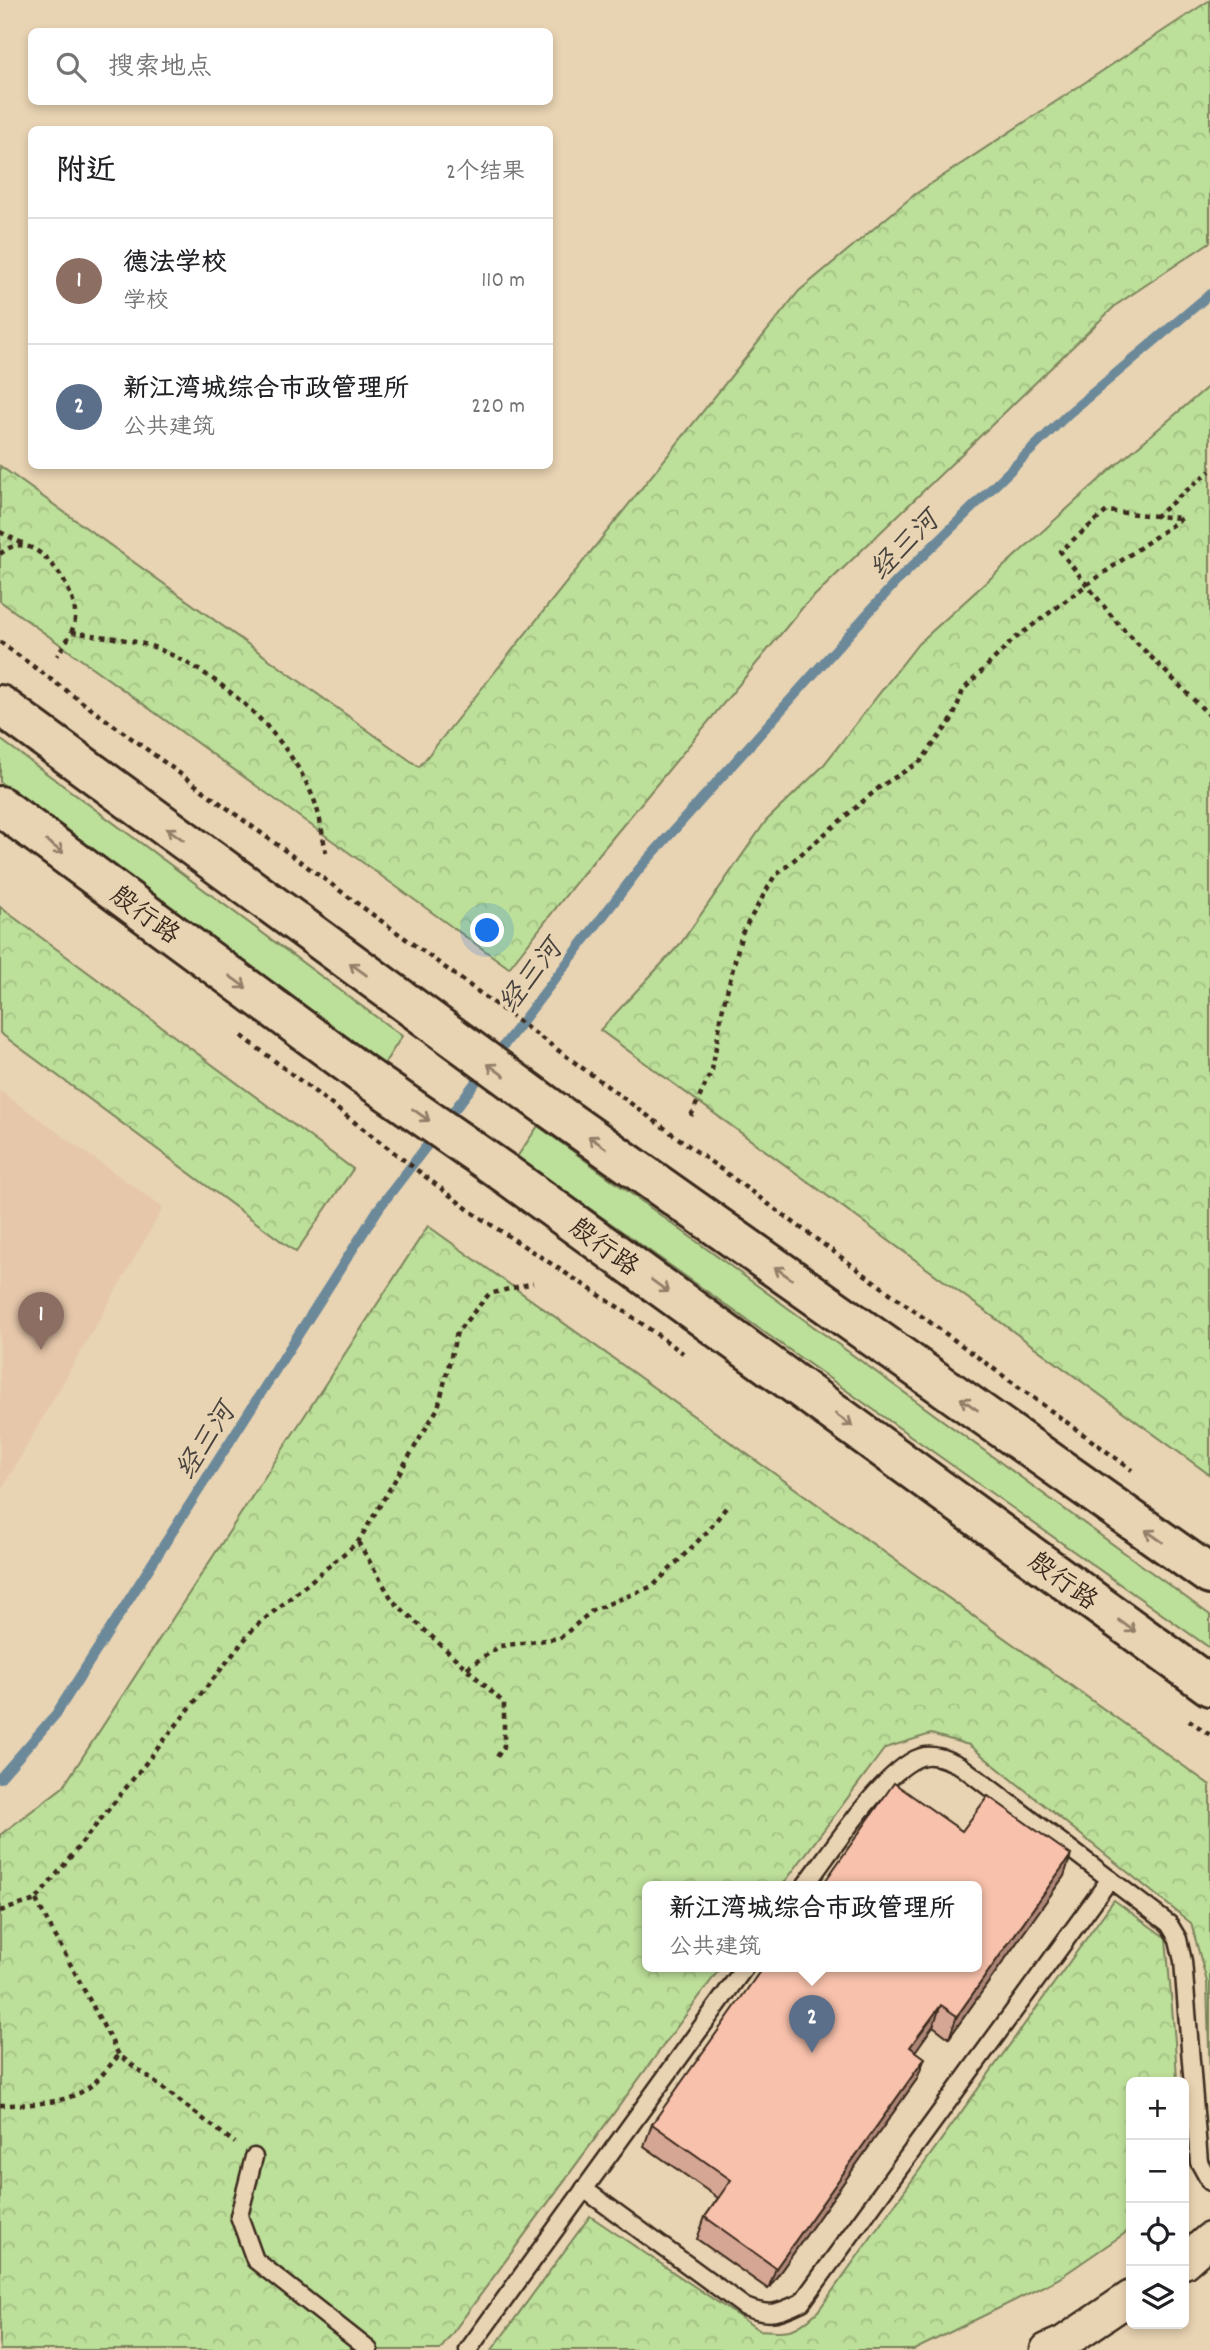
<!DOCTYPE html>
<html lang="zh">
<head>
<meta charset="utf-8">
<style>
  :root { --surface:#fff; --page:#f2f2f2; --text:#202124; --muted:#757577; --line:#e0e0e0; --accent:#c8321e }
  body { margin:0; font-family:Dekko,"LXGW WenKai TC",sans-serif; background:var(--page); color:var(--text) }
  .controls { position:absolute; right:21px; bottom:21px; display:grid; overflow:hidden; border-radius:10px; box-shadow:0 4px 10px #0003 }
  .controls button { width:63px; height:63px; display:grid; place-items:center; padding:0; border:0; border-bottom:2px solid var(--line); background:var(--surface); color:var(--text); font:35px sans-serif }
  .you { position:absolute; left:488px; top:931px; width:24px; height:24px; margin:-18px; border:5px solid #fff; border-radius:50%; background:#1a73e8; box-shadow:0 0 0 10px #1a73e833 }
  .badge { display:grid; place-items:center; width:46px; height:46px; border-radius:50%; background:var(--accent); color:#fff; font-size:23px; font-weight:700 }
  .pin { position:absolute; translate:-50% -58px; filter:drop-shadow(0 2px 4px #0008) }
  .pin::after { content:''; position:absolute; top:37px; width:24px; height:21px; background:inherit; clip-path:polygon(0 0,100% 0,50% 100%) }
  .popup { position:absolute; left:642px; top:1881px; width:340px; height:91px; box-sizing:border-box; display:grid; place-content:center; border-radius:10px; background:var(--surface); filter:drop-shadow(0 2px 5px #0005); font-size:23px; white-space:nowrap; color:var(--muted) }
  .popup b { font-size:26px; color:var(--text) }
  .popup::after { content:''; position:absolute; left:50%; top:100%; margin-left:-14px; border:14px solid transparent; border-top-color:var(--surface) }
  .list { margin:0; padding:0; list-style:none }
  h2 { display:flex; justify-content:space-between; align-items:center; height:91px; margin:0; padding:0 28px; font-size:30px }
  h2 small { font-size:23px; font-weight:400; color:var(--muted) }
  .list li { display:grid; grid-template-columns:46px 1fr auto; gap:21px; align-items:center; box-sizing:border-box; height:126px; padding:0 28px; border-top:2px solid var(--line) }
  .list b { display:block; font-size:26px; white-space:nowrap }
  .list p { margin:0; font-size:23px; white-space:nowrap; color:var(--muted) }
  .list em { font-size:23px; font-style:normal; color:var(--muted) }
  .icon { flex:none; width:38px; height:38px; fill:none; stroke:currentColor; stroke-width:2; stroke-linecap:round; stroke-linejoin:round }
  .map { position:relative; flex:none; width:1210px; height:2350px; overflow:hidden }
  .search { position:absolute; background:var(--surface); box-shadow:0 4px 10px #0003; left:28px; top:28px; width:525px; height:77px; display:flex; align-items:center; gap:18px; box-sizing:border-box; padding:0 24px; border-radius:10px; color:var(--muted); font-size:26px }
  .panel { position:absolute; background:var(--surface); box-shadow:0 4px 10px #0003; left:28px; top:126px; width:525px; height:343px; border-radius:10px }
  .map>svg:first-child { display:block }
  .built { fill:#e6c7aa }
  .grass { fill:#bcdf99; stroke:#7c845c; stroke-width:2 }
  .forest { fill:url(#forest-crowns); stroke:#7c845c; stroke-width:2 }
  .lines { fill:none; stroke-linecap:round; stroke-linejoin:round }
  .stream { stroke:#6c899a; stroke-width:10 }
  .lane-casing { stroke:#3b2a1e; stroke-width:21 }
  .street-casing { stroke:#3b2a1e; stroke-width:37 }
  .secondary-casing { stroke:#3b2a1e; stroke-width:44 }
  .path { stroke:#3b2a1e; stroke-width:4.5; stroke-dasharray:5 5; stroke-linecap:butt }
  .lane { stroke:#e8d3b2; stroke-width:16 }
  .street { stroke:#e8d3b2; stroke-width:32 }
  .secondary { stroke:#e8d3b2; stroke-width:38 }
  .wall { fill:#d5a693; stroke:#3b2a1e; stroke-width:2 }
  .shaded-wall { fill:#ae8778; stroke:#3b2a1e; stroke-width:2 }
  .building { fill:#f8c1ab; stroke:#3b2a1e; stroke-width:2 }
  .oneway { stroke:#927e68 }
  .labels { text-anchor:middle; stroke-width:7; stroke-linejoin:round; paint-order:stroke }
  .street-label { font-size:26px; fill:#3b2a1e; stroke:#e8d3b2 }
  .water-label { font-size:28px; font-style:italic; fill:#47423d; stroke:#e8d3b2 }
</style>
</head>
<body>
<div class="map">
<svg width="1210" height="2350" viewBox="0 0 1210 2350">
  <defs>
    <pattern id="forest-crowns" width="20" height="18" patternUnits="userSpaceOnUse" patternTransform="scale(1.75)"><rect width="20" height="18" fill="#bcdf99"/><path d="M2 6a3 3 0 1 1 6 0M12 15a3 3 0 1 1 6 0" fill="none" stroke="#a2c083"/></pattern>
  </defs>
  <rect width="100%" height="100%" fill="#e8d3b2"/>
  <filter id="ink" filterUnits="userSpaceOnUse"><feTurbulence type="fractalNoise" baseFrequency=".0143" numOctaves="2"/><feDisplacementMap in="SourceGraphic" scale="14" xChannelSelector="R" yChannelSelector="G"/><feConvolveMatrix kernelMatrix="1 2 1 2 8 2 1 2 1" color-interpolation-filters="sRGB"/></filter>
  <g filter="url(#ink)">
    <!-- built -->
    <path class="built" d="M 0,1091 L 163,1208 L 0,1492 Z"/>
    <!-- grass -->
    <g class="grass">
      <path d="M 0,739 L 402,1036 L 384,1064 L 0,782 Z"/>
      <path d="M 538,1126 L 1210,1615 L 1210,1648 L 517,1157 Z"/>
    </g>
    <!-- forest -->
    <g class="forest">
      <path d="M 1210,0 L 1210,242 L 1116,305 L 803,607 L 577,881 L 509,968 L 0,601 L 0,466 L 419,767 L 799,291 L 914,195 Z"/>
      <path d="M 1210,385 L 1210,1475 L 600,1030 L 681,943 L 766,821 L 822,767 L 918,644 L 1109,471 Z"/>
      <path d="M 0,907 L 353,1169 L 296,1252 L 0,1033 Z"/>
      <path d="M 428,1226 L 1210,1785 L 1210,2081 L 1207,1982 L 1191,1923 L 969,1745 L 931,1734 L 885,1748 L 781,1887 L 648,1887 L 648,1967 L 721,1967 L 440,2350 L 0,2350 L 0,1835 L 63,1787 Z"/>
      <path d="M 1114,1900 L 1166,1938 L 1175,2042 L 1177,2082 L 1131,2082 L 1131,2229 L 1058,2279 L 914,2350 L 492,2350 L 590,2216 L 759,2330 C 790,2332 795,2333 818,2311 Z"/>
    </g>
    <g class="lines">
      <!-- stream -->
      <path class="stream" d="M 0,1778 L 56,1714 L 379,1208 L 640,868 L 895,583 L 1068,414 L 1210,294"/>
      <defs>
        <g id="lane">
          <path d="M 804,1887 C 828,1856 888,1762 925,1756 C 937,1754 950,1761 961,1766 L 1169,1924 L 1178,1939 L 1183,1961 L 1199,2162 L 1210,2182"/>
          <path d="M 254,2157 L 239,2216 L 255,2260 L 369,2350"/>
          <path d="M 584,2189 L 745,2307 C 770,2317 779,2313 802,2302 L 1110,1879"/>
          <path d="M 468,2350 L 745,1967"/>
        </g>
        <g id="street">
          <path d="M 1184,2262 L 1210,2239"/>
          <path d="M 1047,2350 L 1063,2343 L 1131,2297"/>
        </g>
        <g id="secondary">
          <path d="M 0,705 L 551,1109 L 1210,1575"/>
          <path d="M 0,806 L 365,1076 L 506,1174 L 1210,1686"/>
        </g>
      </defs>
      <!-- lane casing -->
      <use href="#lane" class="lane-casing"/>
      <!-- street casing -->
      <use href="#street" class="street-casing"/>
      <!-- secondary casing -->
      <use href="#secondary" class="secondary-casing"/>
      <!-- path -->
      <g class="path">
        <path d="M 1156,516 L 1107,511 L 1060,551 L 1118,624 L 1210,716"/>
        <path d="M 0,532 L 26,545"/>
        <path d="M 0,554 C 4,551 9,547 14,546 C 42,539 73,587 75,612 C 77,628 65,643 57,656"/>
        <path d="M 72,632 C 96,636 134,639 156,648 C 220,674 285,731 312,795 C 320,812 322,834 326,852"/>
        <path d="M 0,642 L 1132,1470"/>
        <path d="M 242,1036 L 473,1213 L 624,1311 L 683,1353"/>
        <path d="M 691,1116 L 712,1070 L 723,1007 L 742,933 L 774,877 L 881,786 L 921,761 L 953,718 L 963,690 L 1013,640 L 1088,584 L 1182,518 L 1156,516 L 1210,471"/>
        <path d="M 358,1542 L 393,1601 L 504,1703 L 504,1746 L 495,1760"/>
        <path d="M 467,1668 L 500,1646 L 560,1638 L 593,1610 L 653,1586 L 708,1531 L 728,1505"/>
        <path d="M 1189,1720 L 1210,1735"/>
        <path d="M 36,1900 L 119,2055 L 235,2143"/>
        <path d="M 0,1911 L 36,1900 L 254,1628 L 358,1542 L 438,1408 L 457,1332 L 489,1294 L 533,1283"/>
        <path d="M 0,2105 C 29,2105 69,2104 92,2085 C 102,2076 110,2065 119,2055"/>
      </g>
      <!-- lane -->
      <use href="#lane" class="lane"/>
      <!-- street -->
      <use href="#street" class="street"/>
      <!-- secondary -->
      <use href="#secondary" class="secondary"/>
    </g>
    <!-- wall -->
    <path class="wall" d="M 962,1831 L 1064,1876 L 949,2038 L 933,2026 L 915,2051 L 917,2079 L 768,2289 L 697,2239 L 705,2217 L 718,2198 L 644,2146 L 652,2124 Z"/>
    <!-- shaded-wall -->
    <g class="shaded-wall">
      <path d="M 1071,1855 L 1064,1876 L 949,2038 L 957,2016 Z"/>
      <path d="M 941,2005 L 933,2026 L 903,2069 L 910,2047 Z"/>
      <path d="M 925,2058 L 917,2079 L 768,2289 L 776,2268 Z"/>
    </g>
    <!-- building -->
    <path class="building" d="M 894,1783 L 962,1831 L 988,1796 L 1071,1855 L 957,2016 L 941,2005 L 910,2047 L 925,2058 L 776,2268 L 705,2217 L 731,2180 L 652,2124 L 763,1967 L 976,1967 L 976,1887 L 821,1887 Z"/>
    <!-- one-way arrows -->
    <defs><path id="oneway-shaft" d="M-6 0H5M1.5-3L5.5 0L1.5 3" fill="none" stroke-width="1.6" stroke-linecap="round" stroke-linejoin="round" transform="scale(1.75)"/></defs>
    <g class="oneway">
      <use href="#oneway-shaft" transform="translate(175 834) rotate(-144)"/>
      <use href="#oneway-shaft" transform="translate(55 847) rotate(36)"/>
      <use href="#oneway-shaft" transform="translate(358 969) rotate(-144)"/>
      <use href="#oneway-shaft" transform="translate(238 982) rotate(36)"/>
      <use href="#oneway-shaft" transform="translate(496 1070) rotate(-144)"/>
      <use href="#oneway-shaft" transform="translate(421 1115) rotate(35)"/>
      <use href="#oneway-shaft" transform="translate(597 1142) rotate(-145)"/>
      <use href="#oneway-shaft" transform="translate(783 1273) rotate(-145)"/>
      <use href="#oneway-shaft" transform="translate(660 1286) rotate(36)"/>
      <use href="#oneway-shaft" transform="translate(969 1404) rotate(-145)"/>
      <use href="#oneway-shaft" transform="translate(844 1420) rotate(36)"/>
      <use href="#oneway-shaft" transform="translate(1154 1536) rotate(-145)"/>
      <use href="#oneway-shaft" transform="translate(1127 1626) rotate(36)"/>
    </g>
  </g>
  <g class="labels">
    <!-- street labels -->
    <g class="street-label">
      <text transform="translate(146 914) rotate(36)" y="9">殷行路</text>
      <text transform="translate(605 1246) rotate(36)" y="9">殷行路</text>
      <text transform="translate(1064 1580) rotate(36)" y="9">殷行路</text>
    </g>
    <!-- water labels -->
    <g class="water-label">
      <text transform="translate(903 544) rotate(-45)" y="10">经三河</text>
      <text transform="translate(529 975) rotate(-52)" y="10">经三河</text>
      <text transform="translate(204 1440) rotate(-57)" y="10">经三河</text>
    </g>
  </g>
</svg>
<div class="controls">
<button>+</button>
<button>−</button>
<button><svg class="icon" aria-label="locate" viewBox="0 0 24 24"><circle cx="12" cy="12" r="6"/><path d="M12 2v4M12 18v4M2 12h4M18 12h4"/></svg></button>
<button><svg class="icon" aria-label="layers" viewBox="0 0 24 24"><path d="M12 4l9 5-9 5-9-5zM3 14l9 5 9-5"/></svg></button>
</div>
<div class="you"></div>
<div class="pin badge" style="left:41px;top:1350px;background:#8d6e63">1</div>
<div class="pin badge" style="left:812px;top:2053px;background:#5c6f8a">2</div>
<div class="popup"><b>新江湾城综合市政管理所</b>公共建筑</div>
<div class="search"><svg class="icon" aria-label="search" viewBox="0 0 24 24"><circle cx="10" cy="10" r="6"/><path d="M15 15l6 6"/></svg>搜索地点</div>
<section class="panel">
<h2>附近<small>2个结果</small></h2>
<ul class="list">
<li><span class="badge" style="background:#8d6e63">1</span><div><b>德法学校</b><p>学校</p></div><em>110 m</em></li>
<li><span class="badge" style="background:#5c6f8a">2</span><div><b>新江湾城综合市政管理所</b><p>公共建筑</p></div><em>220 m</em></li>
</ul>
</section>
</div>
</body>
</html>
